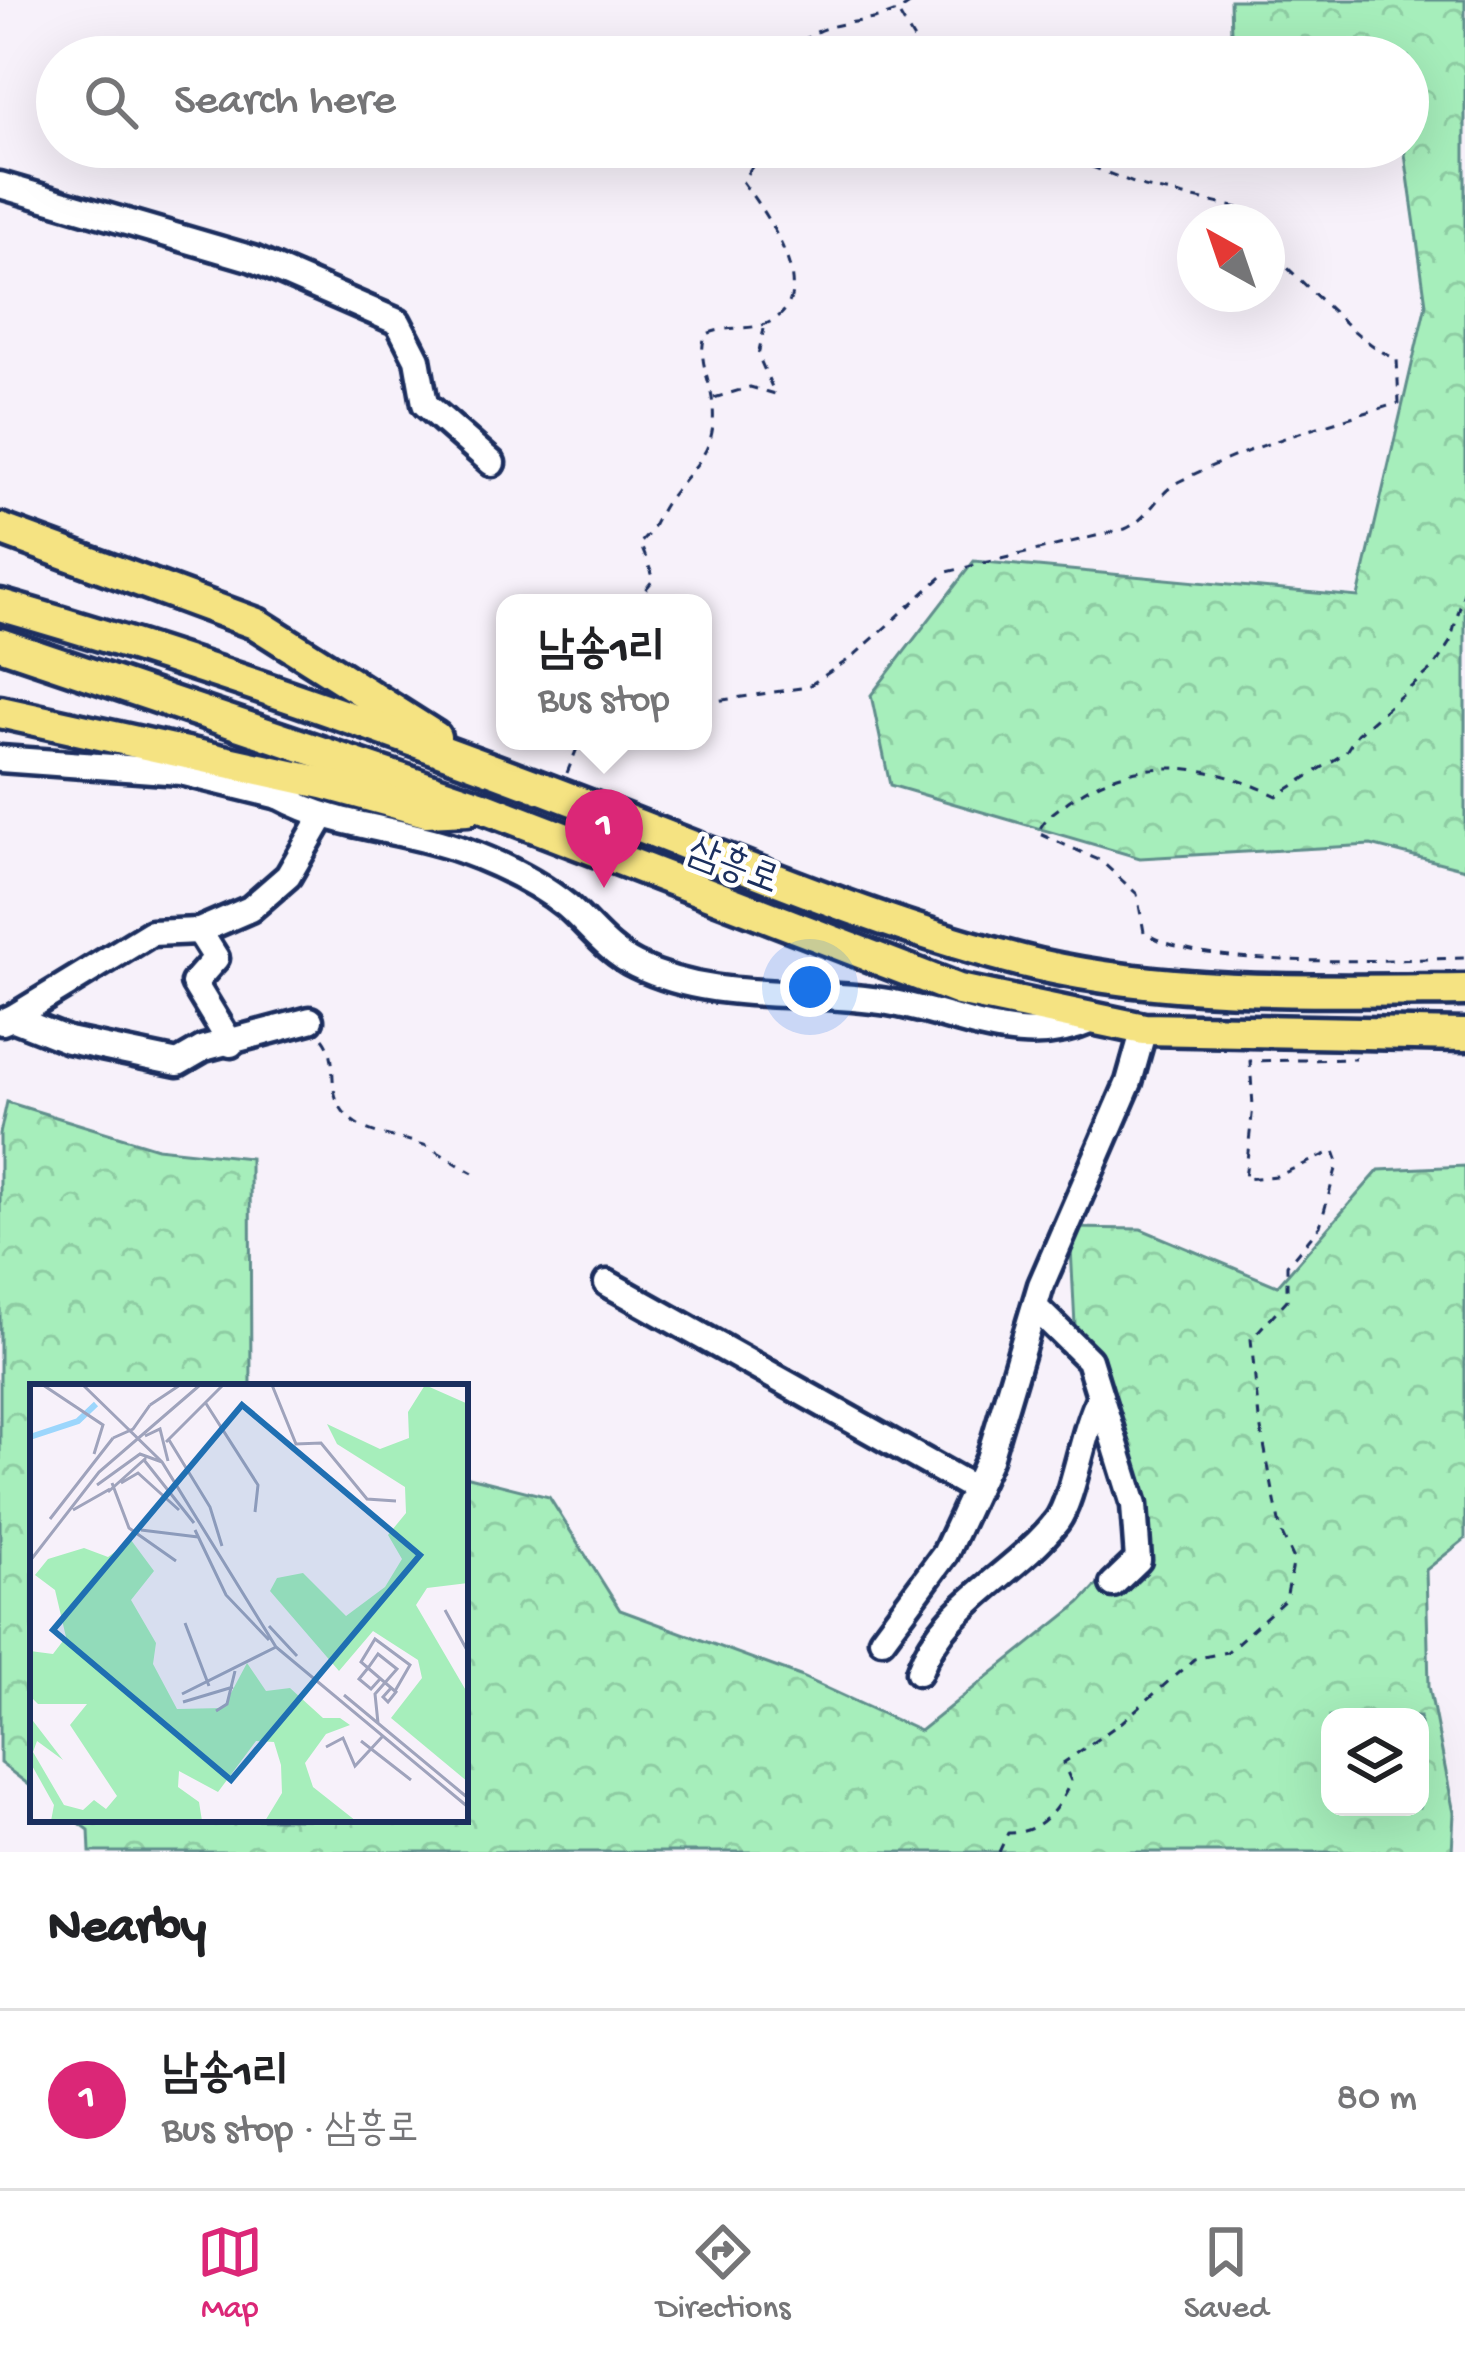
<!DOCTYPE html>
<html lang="en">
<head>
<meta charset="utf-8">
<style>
  :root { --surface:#fff; --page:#f2f2f2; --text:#202124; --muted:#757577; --line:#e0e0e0; --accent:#db2777 }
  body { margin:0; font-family:"Gochi Hand","Poor Story",sans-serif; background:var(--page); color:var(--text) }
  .controls { position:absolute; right:36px; bottom:36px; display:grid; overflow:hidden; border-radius:24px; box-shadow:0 12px 48px #0002 }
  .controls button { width:108px; height:108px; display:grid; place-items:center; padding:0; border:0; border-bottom:3px solid var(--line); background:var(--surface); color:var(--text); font:60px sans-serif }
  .compass { position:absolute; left:1177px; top:204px; width:108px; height:108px; border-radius:50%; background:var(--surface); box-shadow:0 12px 48px #0002; rotate:320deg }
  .you { position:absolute; left:810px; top:987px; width:42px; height:42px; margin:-30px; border:9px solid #fff; border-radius:50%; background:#1a73e8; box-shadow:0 0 0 18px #1a73e833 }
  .badge { display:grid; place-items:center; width:78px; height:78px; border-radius:50%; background:var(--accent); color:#fff; font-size:39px; font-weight:700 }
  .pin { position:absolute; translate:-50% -99px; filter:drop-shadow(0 3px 6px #0008) }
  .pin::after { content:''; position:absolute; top:63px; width:42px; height:36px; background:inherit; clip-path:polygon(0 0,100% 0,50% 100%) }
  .popup { position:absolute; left:496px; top:594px; width:216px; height:156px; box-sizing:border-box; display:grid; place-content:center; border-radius:24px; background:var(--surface); filter:drop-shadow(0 3px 9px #0005); font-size:39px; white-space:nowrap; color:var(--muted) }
  .popup b { font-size:45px; color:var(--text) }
  .popup::after { content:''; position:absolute; left:50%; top:100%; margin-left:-24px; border:24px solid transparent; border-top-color:var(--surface) }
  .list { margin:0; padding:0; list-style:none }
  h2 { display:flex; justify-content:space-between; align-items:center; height:156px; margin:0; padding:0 48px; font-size:51px }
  h2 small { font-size:39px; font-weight:400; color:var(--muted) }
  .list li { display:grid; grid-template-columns:78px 1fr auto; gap:36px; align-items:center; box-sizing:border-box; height:180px; padding:0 48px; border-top:3px solid var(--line) }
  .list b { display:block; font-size:45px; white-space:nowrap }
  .list p { margin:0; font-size:39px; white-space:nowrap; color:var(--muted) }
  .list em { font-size:39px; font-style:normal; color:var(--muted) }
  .icon { flex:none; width:66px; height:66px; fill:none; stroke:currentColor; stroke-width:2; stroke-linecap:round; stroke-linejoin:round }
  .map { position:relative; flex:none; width:1465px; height:1852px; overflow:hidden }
  .search { position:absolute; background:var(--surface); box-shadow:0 12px 48px #0002; left:36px; right:36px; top:36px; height:132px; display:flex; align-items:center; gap:30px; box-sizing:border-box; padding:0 42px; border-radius:66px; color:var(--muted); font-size:45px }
  .sheet { height:336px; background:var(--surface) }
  nav { display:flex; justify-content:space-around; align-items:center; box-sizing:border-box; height:168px; border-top:3px solid var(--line); background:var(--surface); font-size:33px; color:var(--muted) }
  nav a { display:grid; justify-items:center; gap:6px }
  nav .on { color:var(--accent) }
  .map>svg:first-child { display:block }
  .forest { fill:url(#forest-crowns); stroke:#608e8c; stroke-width:3; fill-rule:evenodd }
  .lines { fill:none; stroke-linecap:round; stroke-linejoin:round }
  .minor-casing { stroke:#1b2f5e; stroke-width:33 }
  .major-casing { stroke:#1b2f5e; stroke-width:39 }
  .path { stroke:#1b2f5e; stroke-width:3; stroke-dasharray:9 9; stroke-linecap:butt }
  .minor { stroke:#fff; stroke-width:24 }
  .major { stroke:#f5e382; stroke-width:30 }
  .labels { text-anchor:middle; stroke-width:9; stroke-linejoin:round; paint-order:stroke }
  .street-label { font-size:39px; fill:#1b2f5e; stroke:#fff }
  .inset-river { fill:none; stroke:#9cd6fc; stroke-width:6 }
  .inset-road { fill:none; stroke:#9fa3bc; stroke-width:3 }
  .view { fill:#1f6fb2; fill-opacity:0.15; stroke:#1f6fb2; stroke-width:6 }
  .inset-edge { fill:none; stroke:#1b2f5e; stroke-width:6 }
</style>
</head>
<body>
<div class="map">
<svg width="1465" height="1852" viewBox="0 0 1465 1852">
  <defs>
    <pattern id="forest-crowns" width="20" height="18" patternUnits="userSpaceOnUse" patternTransform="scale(3)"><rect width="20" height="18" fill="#a6eebb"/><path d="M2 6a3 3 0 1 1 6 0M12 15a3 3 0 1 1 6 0" fill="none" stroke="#8ecca3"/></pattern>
  </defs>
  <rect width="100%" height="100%" fill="#f7f1fa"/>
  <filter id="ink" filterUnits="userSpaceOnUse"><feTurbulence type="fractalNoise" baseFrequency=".00833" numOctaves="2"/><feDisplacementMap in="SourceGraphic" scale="24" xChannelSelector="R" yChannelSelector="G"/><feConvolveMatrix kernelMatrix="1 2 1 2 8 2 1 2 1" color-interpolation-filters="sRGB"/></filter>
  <g filter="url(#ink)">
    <!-- forest -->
    <g class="forest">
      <path d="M 1230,0 L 1465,0 L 1465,869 L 1371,845 L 1140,858 L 890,785 L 871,695 L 974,561 L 1358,597 L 1426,304 L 1404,147 L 1408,147 L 1408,57 L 1293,57 L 1231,34 Z"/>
      <path d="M 7,1102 L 157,1148 L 250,1158 L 251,1387 L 33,1387 L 33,1788 L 0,1763 L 0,1134 Z"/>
      <path d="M 1465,1166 L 1465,1539 L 1426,1570 L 1429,1686 L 1454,1813 L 1452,1852 L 90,1852 L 89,1830 L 74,1819 L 465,1819 L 465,1476 L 549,1497 L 620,1610 L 800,1676 L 920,1731 L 1080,1603 L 1137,1542 L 1076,1345 L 1070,1228 L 1141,1229 L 1277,1286 L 1379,1170 ZM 1330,1717 L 1420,1717 L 1420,1807 L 1330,1807 Z"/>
    </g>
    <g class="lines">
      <defs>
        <g id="minor">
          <path d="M 0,185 L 253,259 L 398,322 L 417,359 L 425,404 L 492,463"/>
          <path d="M 0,759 L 181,772 L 279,796 L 293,792"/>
          <path d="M 279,796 C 340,829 399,827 462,850 C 498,863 537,882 567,906 C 590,926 607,951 636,965 C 715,1004 804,988 888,1002 C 960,1014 1020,1052 1092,1020"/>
          <path d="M 199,931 L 216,958 L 194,983 L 231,1044"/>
          <path d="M 12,1018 L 151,933 L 199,931 L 250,909 L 288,876 L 321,819"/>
          <path d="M 2,1022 L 12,1018 L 68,1040 L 178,1063 L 204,1048 L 310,1020"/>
          <path d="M 607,1283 L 975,1489"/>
          <path d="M 1035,1307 L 1089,1360 L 1134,1505 L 1138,1560 L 1113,1584"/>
          <path d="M 882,1639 L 945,1554 L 989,1459 L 1041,1285 L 1129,1082 L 1144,1029"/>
          <path d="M 919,1672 C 944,1603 1014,1576 1057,1521 C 1074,1498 1082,1431 1100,1397"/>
        </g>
        <g id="major">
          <path d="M 0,529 L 257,624 L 435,737"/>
          <path d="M 0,605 C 200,662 399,733 594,808 C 740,864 886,929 1039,965 C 1177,996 1325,991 1465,990"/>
          <path d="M 0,644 L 486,808 L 959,990 L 1144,1029 L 1465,1035"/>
          <path d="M 0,712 L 323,783 L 426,811 L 468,809"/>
        </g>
      </defs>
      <!-- minor casing -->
      <use href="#minor" class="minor-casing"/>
      <!-- major casing -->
      <use href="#major" class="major-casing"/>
      <!-- path -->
      <g class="path">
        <path d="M 900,16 L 924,57"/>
        <path d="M 791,57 C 817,8 879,34 914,0"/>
        <path d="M 1041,147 L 1144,187 L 1257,212 L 1261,222"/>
        <path d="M 714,398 L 750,387 L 775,394 L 758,355 L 764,329"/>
        <path d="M 1465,589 L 1450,642 L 1434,667 L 1357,734 L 1345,753 L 1277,796 C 1207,762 1136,754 1070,800 C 1056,811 1045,816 1038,833 L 1101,861 L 1137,894 L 1144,932 C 1203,972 1390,959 1465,958"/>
        <path d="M 634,603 L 654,579 L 640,543 C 653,532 656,518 665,504 C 692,465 720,454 712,398 C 708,374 698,359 705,335 C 726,324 750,332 770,322 C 825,294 764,212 742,181 L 766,147"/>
        <path d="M 703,703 L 807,687 L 851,658 L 947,572 L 1125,529 C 1149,519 1157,493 1180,481 C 1250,446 1323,425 1399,403 L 1397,359 C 1358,345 1304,279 1267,250"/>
        <path d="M 567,773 L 580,741"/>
        <path d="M 323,1038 C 340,1060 326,1085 341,1108 C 358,1136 395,1135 424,1145 C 440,1152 457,1165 473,1173"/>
        <path d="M 999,1852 L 1008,1833 C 1041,1833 1058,1810 1071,1781 L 1063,1763 L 1122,1722 L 1194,1659 L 1227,1652 L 1286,1599 L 1294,1559 L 1281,1532 L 1259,1419 L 1251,1339 L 1287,1300 L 1287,1265 L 1320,1226 L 1338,1162 L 1334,1151 L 1277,1176 L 1245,1179 L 1253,1106 L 1250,1061 L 1356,1059"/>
      </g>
      <!-- minor -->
      <use href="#minor" class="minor"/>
      <!-- major -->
      <use href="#major" class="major"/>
    </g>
  </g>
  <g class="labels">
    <!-- street labels -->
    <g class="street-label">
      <text transform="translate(735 862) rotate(21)" y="14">삼흥로</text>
    </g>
  </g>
  <!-- overview -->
  <g transform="translate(30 1384)">
    <rect width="438" height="438" fill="#f7f1fa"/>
    <path d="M 395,1 L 438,20 L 438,199 L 397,204 L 386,221 L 438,310 L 438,398 L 361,334 L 392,294 L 388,276 L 343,247 L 309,287 L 240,207 L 247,194 L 273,189 L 316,232 L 355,203 L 372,175 L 358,151 L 376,129 L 375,103 L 307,60 L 297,40 L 350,65 L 379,54 L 378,28 ZM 101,156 L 124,187 L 101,216 L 126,259 L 123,280 L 147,325 L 193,324 L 217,279 L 236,307 L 260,304 L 293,334 L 310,334 L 320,341 L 296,350 L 275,379 L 283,403 L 326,437 L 235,437 L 252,409 L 251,381 L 244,358 L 226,357 L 188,408 L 149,387 L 148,403 L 169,418 L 172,437 L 21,437 L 24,421 L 0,378 L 0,333 L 33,376 L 7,357 L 3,368 L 34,421 L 53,426 L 64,416 L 76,425 L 87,412 L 40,341 L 57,320 L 8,320 L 0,312 L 0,267 L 23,270 L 36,253 L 25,206 L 5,191 L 18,175 L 54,164 L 78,173 Z" fill="#a6eebb"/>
    <path class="inset-river" d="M 0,53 L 48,37 L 66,20"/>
    <path class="inset-road" d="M 13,1 L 73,41 L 64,70M 53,1 L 132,78 L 246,263 L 438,423M 242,1 L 266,60 L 291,59 L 337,115 L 366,117M 175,18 L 228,101 L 225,128M 120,21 L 150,1M 115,52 L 130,45 L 138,77M 83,54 L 103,45 L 120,21M 139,56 L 180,123 L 192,162M 136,58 L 193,1M 114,76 L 164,139M 82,99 L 99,144 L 146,177M 91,99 L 108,89 L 149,126M 67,101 L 110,70 L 132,78M 78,108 L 116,74M 43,126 L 80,105M 20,135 L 83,54M 111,146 L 168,153M 165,146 L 196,211 L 239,256M 0,177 L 69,88 L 170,1M 415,226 L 438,268M 155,239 L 179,302M 239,242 L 267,272M 350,295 L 341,305 L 329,295 L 338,284 L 366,308 L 358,318 L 353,313 L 361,304M 152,310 L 246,263M 314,311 L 438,414M 153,318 L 203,303M 186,327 L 197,320 L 205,287M 348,339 L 345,310 L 367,285 L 348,270 L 338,284 L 331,278 L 345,255 L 380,281 L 365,307M 331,357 L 381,396M 296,363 L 313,354 L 325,382 L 352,353"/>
    <path class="view" d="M 212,21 L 390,171 L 201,396 L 23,246 Z"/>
    <rect width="438" height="438" class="inset-edge"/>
  </g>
</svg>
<div class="controls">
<button><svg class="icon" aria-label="layers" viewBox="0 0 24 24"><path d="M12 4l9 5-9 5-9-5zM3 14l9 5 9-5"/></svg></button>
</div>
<svg class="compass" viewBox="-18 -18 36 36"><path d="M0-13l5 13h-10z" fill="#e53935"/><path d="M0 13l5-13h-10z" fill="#757577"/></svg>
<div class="you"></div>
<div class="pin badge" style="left:604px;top:888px">1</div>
<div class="popup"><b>남송1리</b>Bus stop</div>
<div class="search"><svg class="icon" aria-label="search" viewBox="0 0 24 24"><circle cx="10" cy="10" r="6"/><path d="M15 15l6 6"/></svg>Search here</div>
</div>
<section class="sheet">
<h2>Nearby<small></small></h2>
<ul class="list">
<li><span class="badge">1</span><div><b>남송1리</b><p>Bus stop · 삼흥로</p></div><em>80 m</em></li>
</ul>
</section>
<nav>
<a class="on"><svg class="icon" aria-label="map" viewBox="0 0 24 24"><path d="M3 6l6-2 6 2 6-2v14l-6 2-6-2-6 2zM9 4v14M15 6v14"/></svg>Map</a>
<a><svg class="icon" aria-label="directions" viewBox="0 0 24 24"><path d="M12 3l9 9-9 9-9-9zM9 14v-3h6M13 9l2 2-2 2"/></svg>Directions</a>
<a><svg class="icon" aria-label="saved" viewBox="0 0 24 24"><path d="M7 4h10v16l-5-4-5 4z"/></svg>Saved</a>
</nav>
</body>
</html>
